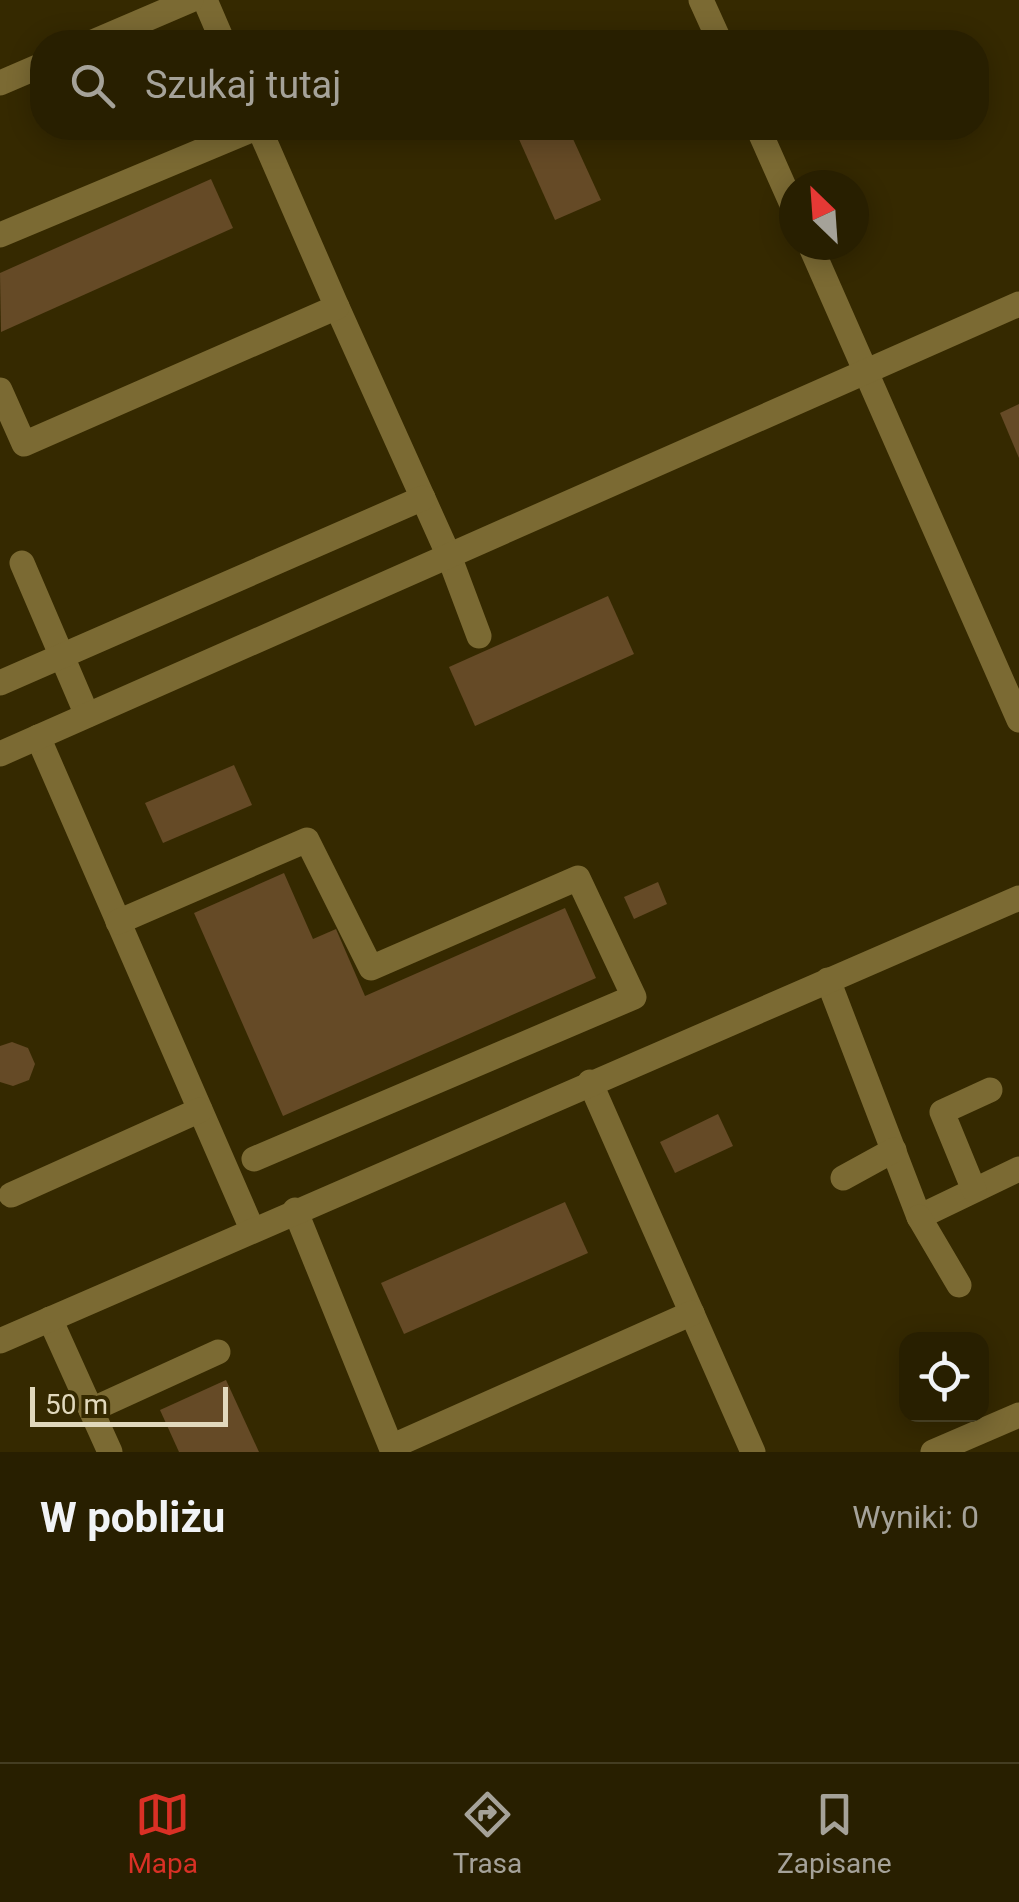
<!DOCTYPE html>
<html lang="pl">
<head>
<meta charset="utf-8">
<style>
  :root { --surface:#281f00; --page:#342c0f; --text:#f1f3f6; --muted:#a5a299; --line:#443d22; --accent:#d93025 }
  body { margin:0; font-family:Roboto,sans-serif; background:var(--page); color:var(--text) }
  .controls { position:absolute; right:30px; bottom:30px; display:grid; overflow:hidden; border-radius:20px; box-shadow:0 5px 25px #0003 }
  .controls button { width:90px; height:90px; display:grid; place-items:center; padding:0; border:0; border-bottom:2px solid var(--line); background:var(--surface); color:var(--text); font:50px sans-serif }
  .compass { position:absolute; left:779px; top:170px; width:90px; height:90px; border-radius:50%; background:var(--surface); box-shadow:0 5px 25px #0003; rotate:335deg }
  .scale { position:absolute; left:30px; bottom:25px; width:198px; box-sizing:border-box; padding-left:10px; border:5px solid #e1d8bc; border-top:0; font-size:28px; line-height:35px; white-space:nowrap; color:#e1d8bc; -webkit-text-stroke:8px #352900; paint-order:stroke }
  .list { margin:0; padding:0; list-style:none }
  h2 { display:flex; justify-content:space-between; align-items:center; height:130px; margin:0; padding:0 40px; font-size:42px }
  h2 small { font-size:32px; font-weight:400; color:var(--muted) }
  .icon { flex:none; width:55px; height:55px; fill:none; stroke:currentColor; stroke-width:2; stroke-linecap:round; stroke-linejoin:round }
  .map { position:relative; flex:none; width:1019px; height:1452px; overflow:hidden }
  .search { position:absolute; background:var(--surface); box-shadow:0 5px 25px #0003; left:30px; right:30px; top:30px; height:110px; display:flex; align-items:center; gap:25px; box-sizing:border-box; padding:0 35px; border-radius:40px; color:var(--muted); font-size:38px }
  .sheet { height:310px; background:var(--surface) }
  nav { display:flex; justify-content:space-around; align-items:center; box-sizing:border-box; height:140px; border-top:2px solid var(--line); background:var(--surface); font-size:28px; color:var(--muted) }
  nav a { display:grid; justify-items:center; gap:5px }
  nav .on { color:var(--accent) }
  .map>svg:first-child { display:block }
  .building { fill:#654a26 }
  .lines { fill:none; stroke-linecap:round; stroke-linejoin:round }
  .minor { stroke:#7b6a33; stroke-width:25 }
</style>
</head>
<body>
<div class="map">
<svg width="1019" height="1452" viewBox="0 0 1019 1452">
  <rect width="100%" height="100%" fill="#352900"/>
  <!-- building -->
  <g class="building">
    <path d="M 514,128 L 568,128 L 601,200 L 555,220 Z"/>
    <path d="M 211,179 L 233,228 L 1,332 L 0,273 Z"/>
    <path d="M 1019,404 L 1019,458 L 1000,413 Z"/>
    <path d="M 608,596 L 634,654 L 475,726 L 449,667 Z"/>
    <path d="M 234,765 L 252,805 L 163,843 L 145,803 Z"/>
    <path d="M 284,873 L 313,939 L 336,929 L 365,996 L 565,908 L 596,978 L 283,1116 L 194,913 Z"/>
    <path d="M 658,882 L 667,904 L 634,919 L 624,897 Z"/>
    <path d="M 12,1042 L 28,1048 L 35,1064 L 29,1080 L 13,1086 L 0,1082 L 0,1046 Z"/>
    <path d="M 718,1114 L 733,1146 L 675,1173 L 660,1142 Z"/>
    <path d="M 565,1202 L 588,1253 L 404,1334 L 381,1283 Z"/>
    <path d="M 226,1380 L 259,1452 L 179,1452 L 160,1410 Z"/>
  </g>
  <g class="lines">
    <!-- minor -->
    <g class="minor">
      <path d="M 205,0 L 223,42"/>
      <path d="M 701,0 L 720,42"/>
      <path d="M 93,42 L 191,0"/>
      <path d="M 0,83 L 42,65"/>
      <path d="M 758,128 L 794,209"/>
      <path d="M 0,235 L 256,128"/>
      <path d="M 810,245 L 1019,720"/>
      <path d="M 337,307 L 449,556 L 479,636"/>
      <path d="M 0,390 L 24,444 L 337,307 L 259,128"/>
      <path d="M 22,563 L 87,715"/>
      <path d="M 0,683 L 423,498"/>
      <path d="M 38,737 L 252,1229"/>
      <path d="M 0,754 L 1019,304"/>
      <path d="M 118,922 L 307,840 L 371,968 L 578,878 L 634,997 L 254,1159"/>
      <path d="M 828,980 L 919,1217 L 1019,1169"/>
      <path d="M 590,1082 L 753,1452"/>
      <path d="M 843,1178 L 894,1150"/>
      <path d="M 974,1190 L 942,1112 L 990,1090"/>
      <path d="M 11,1195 L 200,1110"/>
      <path d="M 295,1210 L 391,1447 L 692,1313"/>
      <path d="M 919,1217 L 959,1285"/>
      <path d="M 50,1319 L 110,1452"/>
      <path d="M 0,1341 L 1019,898"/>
      <path d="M 91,1410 L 218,1352"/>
      <path d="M 933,1452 L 1019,1415"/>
    </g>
  </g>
</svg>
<div class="controls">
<button><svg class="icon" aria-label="locate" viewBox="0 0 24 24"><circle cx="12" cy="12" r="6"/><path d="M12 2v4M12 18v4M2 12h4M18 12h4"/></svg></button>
</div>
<svg class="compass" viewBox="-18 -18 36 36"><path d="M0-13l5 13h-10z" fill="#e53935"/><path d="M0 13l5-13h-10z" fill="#a5a299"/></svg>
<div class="scale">50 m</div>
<div class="search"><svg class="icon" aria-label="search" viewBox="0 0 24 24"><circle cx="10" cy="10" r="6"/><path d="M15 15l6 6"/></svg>Szukaj tutaj</div>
</div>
<section class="sheet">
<h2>W pobliżu<small>Wyniki: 0</small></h2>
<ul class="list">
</ul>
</section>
<nav>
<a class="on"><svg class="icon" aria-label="map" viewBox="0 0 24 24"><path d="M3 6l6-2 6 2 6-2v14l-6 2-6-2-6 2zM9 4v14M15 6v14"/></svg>Mapa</a>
<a><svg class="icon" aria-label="directions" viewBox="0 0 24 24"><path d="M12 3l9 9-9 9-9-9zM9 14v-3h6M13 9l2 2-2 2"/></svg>Trasa</a>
<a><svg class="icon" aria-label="saved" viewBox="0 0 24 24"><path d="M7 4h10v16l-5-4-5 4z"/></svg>Zapisane</a>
</nav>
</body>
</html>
